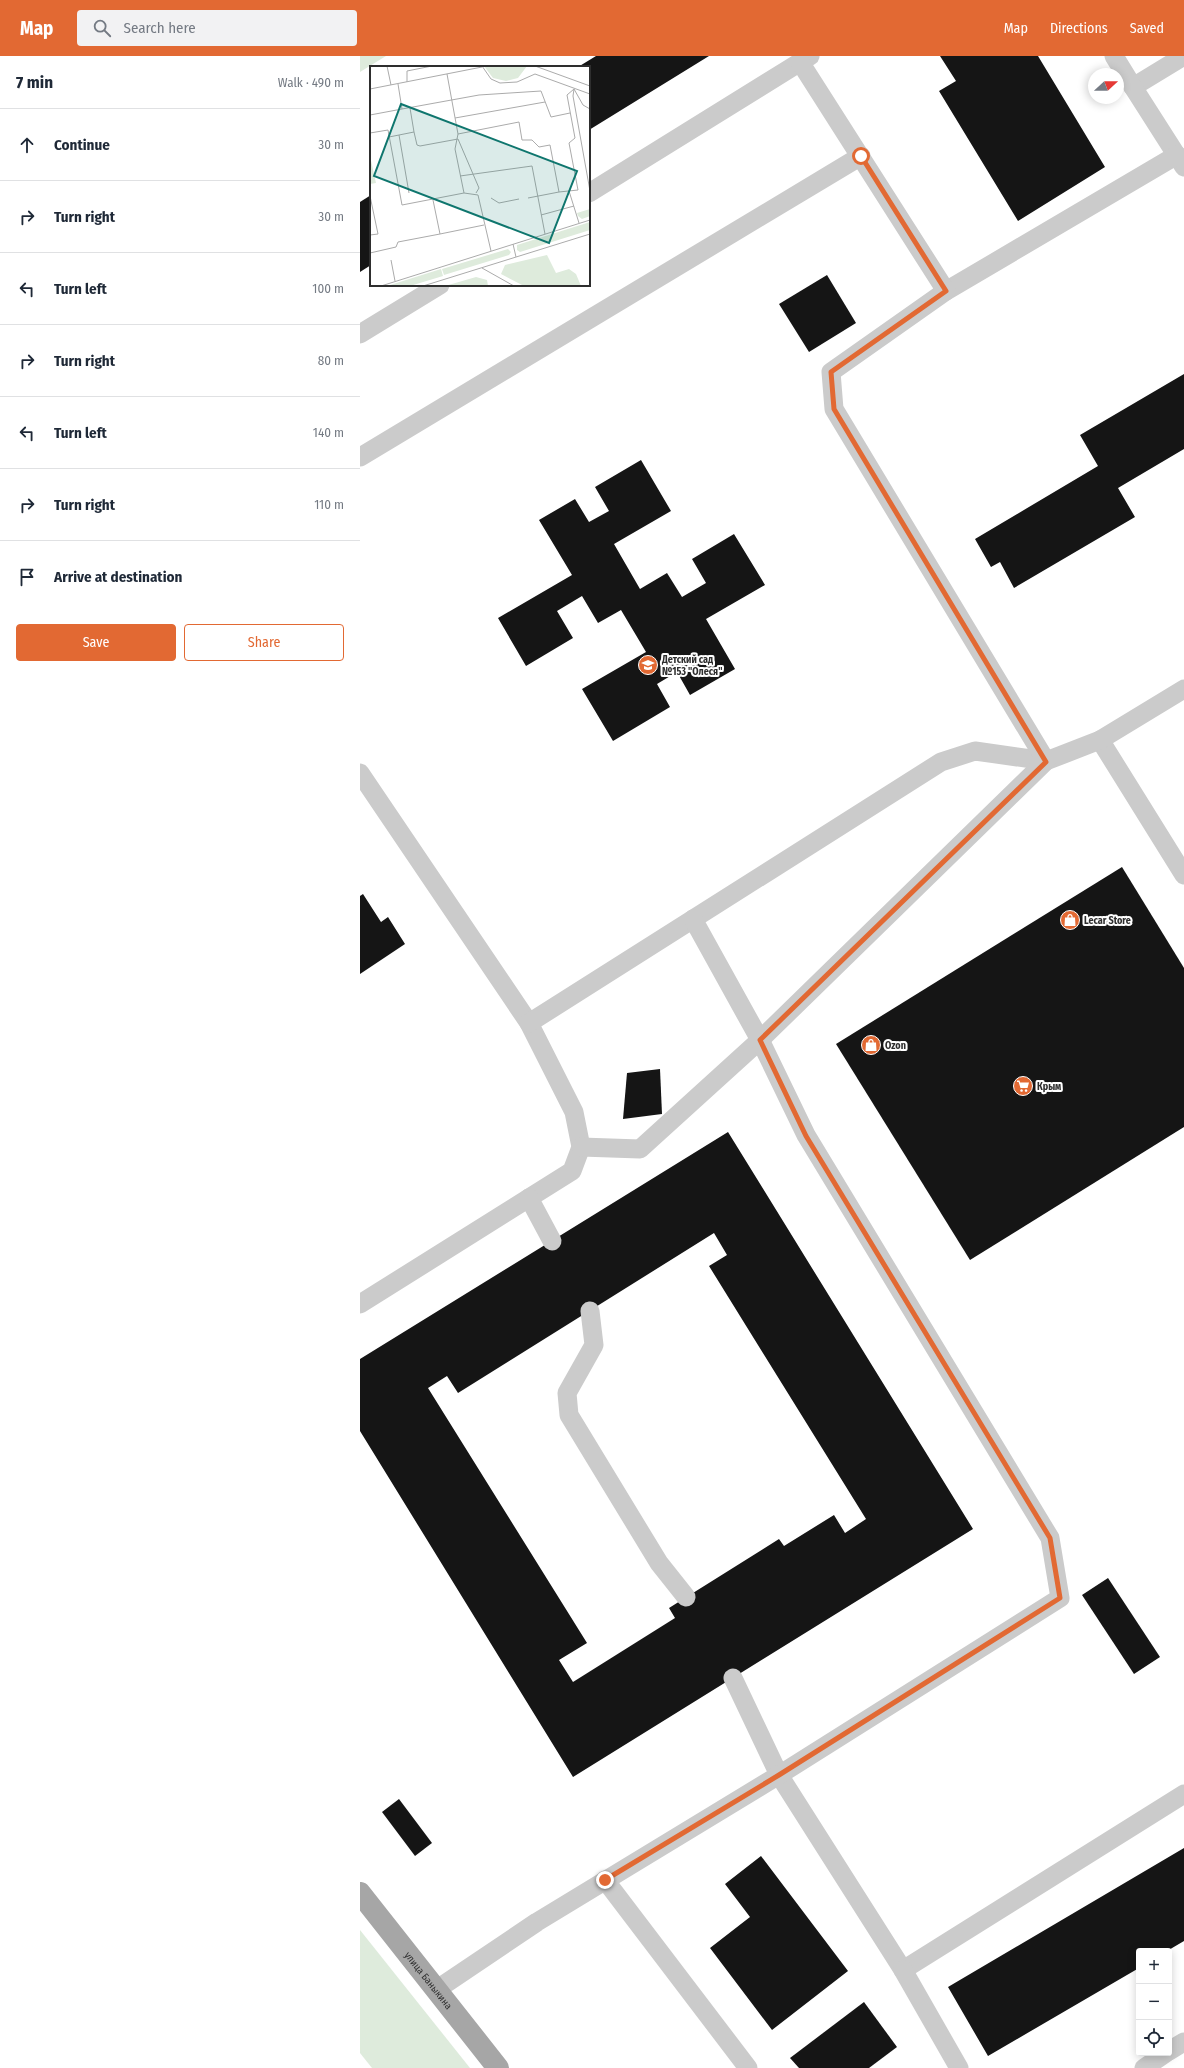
<!DOCTYPE html>
<html lang="en">
<head>
<meta charset="utf-8">
<style>
  :root { --surface:#fff; --page:#f2f2f3; --text:#1f2937; --muted:#747a83; --line:#e0e1e3; --accent:#e26933 }
  body { margin:0; font-family:"Fira Sans Condensed",sans-serif; background:var(--page); color:var(--text) }
  .controls { position:absolute; right:12px; bottom:12px; display:grid; overflow:hidden; border-radius:4px; box-shadow:0 2px 10px #0003 }
  .controls button { width:36px; height:36px; display:grid; place-items:center; padding:0; border:0; border-bottom:1px solid var(--line); background:var(--surface); color:var(--text); font:20px sans-serif }
  .compass { position:absolute; left:728px; top:12px; width:36px; height:36px; border-radius:50%; background:var(--surface); box-shadow:0 2px 10px #0003; rotate:69deg }
  .stop { position:absolute; width:12px; height:12px; margin:-9px; border:3px solid #e26933; border-radius:50%; background:#fff }
  .stop.end { background:#e26933; border-color:#fff; box-shadow:0 1px 4px #0008 }
  .list { margin:0; padding:0; list-style:none }
  h2 { display:flex; justify-content:space-between; align-items:center; height:52px; margin:0; padding:0 16px; font-size:17px }
  h2 small { font-size:13px; font-weight:400; color:var(--muted) }
  .list li { display:grid; grid-template-columns:26px 1fr auto; gap:12px; align-items:center; box-sizing:border-box; height:72px; padding:0 16px; border-top:1px solid var(--line) }
  .list b { display:block; font-size:15px; white-space:nowrap }
  .list em { font-size:13px; font-style:normal; color:var(--muted) }
  .actions { display:flex; gap:8px; padding:12px 16px }
  .actions a { flex:1; padding:9px 0; border:1px solid var(--accent); border-radius:4px; text-align:center; font-size:14px; color:var(--accent) }
  .actions .main { background:var(--accent); color:#fff }
  .icon { flex:none; width:22px; height:22px; fill:none; stroke:currentColor; stroke-width:2; stroke-linecap:round; stroke-linejoin:round }
  .map { position:relative; flex:none; width:824px; height:2012px; overflow:hidden }
  header { display:flex; align-items:center; gap:24px; box-sizing:border-box; height:56px; padding:0 20px; background:var(--accent); color:#fff }
  header strong { font-size:19px }
  nav { display:flex; gap:22px; margin-inline-start:auto; font-size:14px }
  .search { width:280px; height:36px; background:var(--page); display:flex; align-items:center; gap:10px; box-sizing:border-box; padding:0 14px; border-radius:4px; color:var(--muted); font-size:15px }
  main { display:flex }
  aside { flex:1; background:var(--surface) }
  .map>svg:first-child { display:block }
  .green { fill:#deebdc }
  .building { fill:#151515; fill-rule:evenodd }
  .lines { fill:none; stroke-linecap:round; stroke-linejoin:round }
  .lane { stroke:#cbcbcb; stroke-width:19 }
  .primary { stroke:#a6a6a6; stroke-width:22 }
  .route { stroke:#e26933; stroke-width:5 }
  .labels { text-anchor:middle; stroke-width:4; stroke-linejoin:round; paint-order:stroke }
  .poi-label { font-size:10px; font-weight:bold; fill:#2e2e2e; stroke:#fff; text-anchor:start }
  .street-label { font-size:10px; fill:#2e2e2e; stroke:#fff }
  .inset-road { fill:none; stroke:#ababab; stroke-width:1 }
  .view { fill:#0f766e; fill-opacity:0.15; stroke:#0f766e; stroke-width:2 }
  .inset-edge { fill:none; stroke:#2e2e2e; stroke-width:2 }
</style>
</head>
<body>
<header>
<strong>Map</strong>
<div class="search"><svg class="icon" aria-label="search" viewBox="0 0 24 24"><circle cx="10" cy="10" r="6"/><path d="M15 15l6 6"/></svg>Search here</div>
<nav><a>Map</a><a>Directions</a><a>Saved</a></nav>
</header>
<main>
<aside>
<h2>7 min<small>Walk · 490 m</small></h2>
<ul class="list">
<li><svg class="icon" aria-label="ahead" viewBox="0 0 24 24"><path d="M12 20V5M6 11l6-6 6 6"/></svg><div><b>Continue</b></div><em>30 m</em></li>
<li><svg class="icon" aria-label="right" viewBox="0 0 24 24"><path d="M7 20v-9h11M14 6l5 5-5 5"/></svg><div><b>Turn right</b></div><em>30 m</em></li>
<li><svg class="icon" aria-label="left" viewBox="0 0 24 24"><path d="M17 20v-9H6M10 6l-5 5 5 5"/></svg><div><b>Turn left</b></div><em>100 m</em></li>
<li><svg class="icon" aria-label="right" viewBox="0 0 24 24"><path d="M7 20v-9h11M14 6l5 5-5 5"/></svg><div><b>Turn right</b></div><em>80 m</em></li>
<li><svg class="icon" aria-label="left" viewBox="0 0 24 24"><path d="M17 20v-9H6M10 6l-5 5 5 5"/></svg><div><b>Turn left</b></div><em>140 m</em></li>
<li><svg class="icon" aria-label="right" viewBox="0 0 24 24"><path d="M7 20v-9h11M14 6l5 5-5 5"/></svg><div><b>Turn right</b></div><em>110 m</em></li>
<li><svg class="icon" aria-label="arrive" viewBox="0 0 24 24"><path d="M6 21V4h12l-3 4 3 4H6"/></svg><div><b>Arrive at destination</b></div></li>
</ul>
<div class="actions"><a class="main">Save</a><a>Share</a></div>
</aside>
<div class="map">
<svg width="824" height="2012" viewBox="0 0 824 2012">
  <rect width="100%" height="100%" fill="#fff"/>
  <!-- green -->
  <g class="green">
    <path d="M 0,0 L 26,0 L 0,16 Z"/>
    <path d="M 0,1874 L 110,2012 L 12,2012 L 0,1997 Z"/>
  </g>
  <!-- building -->
  <g class="building">
    <path d="M 236,0 L 349,0 L 229,74 L 229,11 L 218,11 Z"/>
    <path d="M 580,0 L 678,0 L 745,111 L 658,165 L 579,35 L 596,25 Z"/>
    <path d="M 11,139 L 11,209 L 0,216 L 0,146 Z"/>
    <path d="M 467,219 L 496,267 L 449,296 L 419,248 Z"/>
    <path d="M 824,318 L 824,393 L 758,432 L 775,461 L 654,532 L 640,506 L 631,511 L 615,483 L 738,410 L 720,379 Z"/>
    <path d="M 281,404 L 311,455 L 254,488 L 280,533 L 307,517 L 322,541 L 346,527 L 332,503 L 374,478 L 405,529 L 346,563 L 375,613 L 330,639 L 317,616 L 297,628 L 310,651 L 253,685 L 222,633 L 286,596 L 261,554 L 238,567 L 222,540 L 197,555 L 213,582 L 166,610 L 138,562 L 212,519 L 179,464 L 215,443 L 229,466 L 249,455 L 235,431 Z"/>
    <path d="M 762,811 L 824,912 L 824,1071 L 610,1204 L 476,988 Z"/>
    <path d="M 3,838 L 21,866 L 28,861 L 45,888 L 0,918 L 0,840 Z"/>
    <path d="M 300,1013 L 302,1058 L 263,1063 L 267,1017 Z"/>
    <path d="M 368,1076 L 613,1473 L 213,1721 L 0,1375 L 0,1303 ZM 354,1177 L 367,1199 L 349,1210 L 506,1463 L 485,1477 L 474,1459 L 424,1490 L 419,1483 L 309,1552 L 315,1562 L 213,1626 L 199,1604 L 227,1587 L 68,1332 L 87,1320 L 98,1337 Z"/>
    <path d="M 748,1522 L 800,1601 L 774,1618 L 722,1539 Z"/>
    <path d="M 39,1743 L 72,1787 L 55,1800 L 22,1756 Z"/>
    <path d="M 824,1792 L 824,1885 L 807,1895 L 779,1895 L 779,1912 L 628,2000 L 588,1931 Z"/>
    <path d="M 401,1800 L 488,1915 L 412,1974 L 350,1892 L 390,1861 L 365,1828 Z"/>
    <path d="M 504,1946 L 537,1991 L 509,2012 L 439,2012 L 430,2002 Z"/>
  </g>
  <g class="lines">
    <!-- lane -->
    <g class="lane">
      <path d="M 754,0 L 773,31 L 824,0"/>
      <path d="M 773,31 L 824,111"/>
      <path d="M 229,137 L 450,0"/>
      <path d="M 586,235 L 817,99"/>
      <path d="M 0,278 L 80,229"/>
      <path d="M 0,401 L 501,100"/>
      <path d="M 740,684 L 824,819"/>
      <path d="M 0,717 L 169,967 L 214,1056 L 221,1091 L 212,1115 L 0,1248"/>
      <path d="M 169,967 L 581,706 L 615,695 L 686,705 L 740,684 L 824,633"/>
      <path d="M 221,1091 L 280,1093 L 400,984 L 686,705 L 474,353 L 471,316 L 586,235 L 440,6"/>
      <path d="M 169,1142 L 192,1185"/>
      <path d="M 230,1255 L 234,1289 L 207,1337 L 209,1359 L 299,1507 L 326,1541"/>
      <path d="M 373,1622 L 419,1719 L 543,1914 L 824,1738"/>
      <path d="M 245,1824 L 388,2012"/>
      <path d="M 543,1914 L 599,2012"/>
      <path d="M 76,1934 L 177,1866 L 419,1719 L 700,1542 L 690,1482 L 446,1079 L 400,984 L 333,863"/>
      <path d="M 809,1995 L 824,1986"/>
      <path d="M 784,2012 L 806,1997"/>
    </g>
    <!-- primary -->
    <path class="primary" id="s1" d="M 0,1837 L 138,2012"/>
  </g>
  <g class="lines">
    <!-- route -->
    <path class="route" d="M 245,1824 L 419,1719 L 700,1542 L 690,1482 L 446,1080 L 400,984 L 686,706 L 474,353 L 471,316 L 586,235 L 501,100"/>
  </g>
  <!-- icons -->
  <defs>
    <symbol id="school-disc" viewBox="-11 -11 22 22"><circle r="9.5" fill="#e26933" stroke="#fff"/><path d="M0-5L7-2L0 1L-7-2ZM-4 1L0 2.5L4 1V4Q0 6-4 4Z" fill="#fff"/></symbol>
    <symbol id="shop-disc" viewBox="-11 -11 22 22"><circle r="9.5" fill="#e26933" stroke="#fff"/><path d="M-5-2.5h2.3a2.7 3.5 0 0 1 5.4 0H5L5.5 6h-11ZM-1.5-2.5h3a1.5 2.3 0 0 0-3 0Z" fill="#fff"/></symbol>
    <symbol id="supermarket-disc" viewBox="-11 -11 22 22"><circle r="9.5" fill="#e26933" stroke="#fff"/><path d="M-6-5.5h2.5l.6 2H6L4.5 2H-2.5L-4.4-4H-6ZM-1.5 3.2a1.3 1.3 0 1 0 .1 0ZM3 3.2a1.3 1.3 0 1 0 .1 0Z" fill="#fff"/></symbol>
  </defs>
  <g fill-rule="evenodd">
    <use href="#school-disc" x="277" y="598" width="22" height="22"/>
    <use href="#shop-disc" x="699" y="853" width="22" height="22"/>
    <use href="#shop-disc" x="500" y="978" width="22" height="22"/>
    <use href="#supermarket-disc" x="652" y="1019" width="22" height="22"/>
  </g>
  <g class="labels">
    <!-- poi labels -->
    <g class="poi-label">
      <text x="302" y="607">Детский сад<tspan x="302" dy="12">№153 "Олеся"</tspan></text>
      <text x="724" y="868">Lecar Store</text>
      <text x="525" y="993">Ozon</text>
      <text x="677" y="1034">Крым</text>
    </g>
    <!-- street labels -->
    <g class="street-label">
      <text dy="4" stroke="none"><textPath href="#s1" startOffset="111">улица Баныкина</textPath></text>
    </g>
  </g>
  <!-- overview -->
  <g transform="translate(10 10)">
    <rect width="220" height="220" fill="#fff"/>
    <path d="M 114,0 L 157,0 L 148,12 L 136,15 L 123,12 ZM 0,90 L 6,117 L 0,118 ZM 220,143 L 220,150 L 212,153 L 208,150 L 207,147 ZM 220,156 L 220,164 L 150,186 L 147,184 L 147,179 ZM 138,183 L 141,186 L 139,189 L 74,209 L 72,203 ZM 177,189 L 186,207 L 199,203 L 206,208 L 211,220 L 154,220 L 131,208 L 135,199 ZM 71,203 L 73,210 L 40,220 L 17,220 ZM 106,211 L 117,214 L 118,220 L 75,220 Z" fill="#deebdc"/>
    <path class="inset-road" d="M 17,0 L 21,19M 112,0 L 121,13 L 130,17 L 147,16 L 165,8 L 220,28M 165,0 L 220,20M 77,8 L 88,68 L 85,83 L 94,127M 37,16 L 37,5 L 62,0M 0,23 L 112,1M 204,23 L 203,30 L 220,125M 204,23 L 213,39 L 220,43M 40,42 L 44,66M 32,43 L 109,29 L 171,25 L 181,51 L 200,47M 0,49 L 32,43 L 28,18M 85,52 L 175,36M 0,67 L 18,64 L 32,139 L 94,127 L 108,129 L 121,185M 88,68 L 149,56 L 152,74 L 162,74 L 169,81 L 180,79 L 189,126 L 158,132M 29,69 L 39,127M 19,71 L 44,66 L 47,79 L 50,80 L 88,73 L 109,122 L 106,127M 90,110 L 162,100 L 175,168M 199,125 L 209,157M 189,126 L 208,124 L 199,77 L 205,72 L 197,29 L 204,23M 0,130 L 8,168 L 0,169M 121,132 L 129,137 L 149,133M 63,134 L 70,168 L 114,159M 171,149 L 204,140M 143,178 L 146,191M 0,187 L 26,181 L 28,176 L 70,168M 21,194 L 25,215M 112,202 L 144,220M 11,220 L 220,154M 53,220 L 220,168"/>
    <path class="view" d="M 31,38 L 207,105 L 179,177 L 4,110 Z"/>
    <rect width="220" height="220" class="inset-edge"/>
  </g>
</svg>
<div class="controls">
<button>+</button>
<button>−</button>
<button><svg class="icon" aria-label="locate" viewBox="0 0 24 24"><circle cx="12" cy="12" r="6"/><path d="M12 2v4M12 18v4M2 12h4M18 12h4"/></svg></button>
</div>
<svg class="compass" viewBox="-18 -18 36 36"><path d="M0-13l5 13h-10z" fill="#e53935"/><path d="M0 13l5-13h-10z" fill="#747a83"/></svg>
<div class="stop" style="left:501px;top:100px"></div>
<div class="stop end" style="left:245px;top:1824px"></div>
</div>
</main>
</body>
</html>
